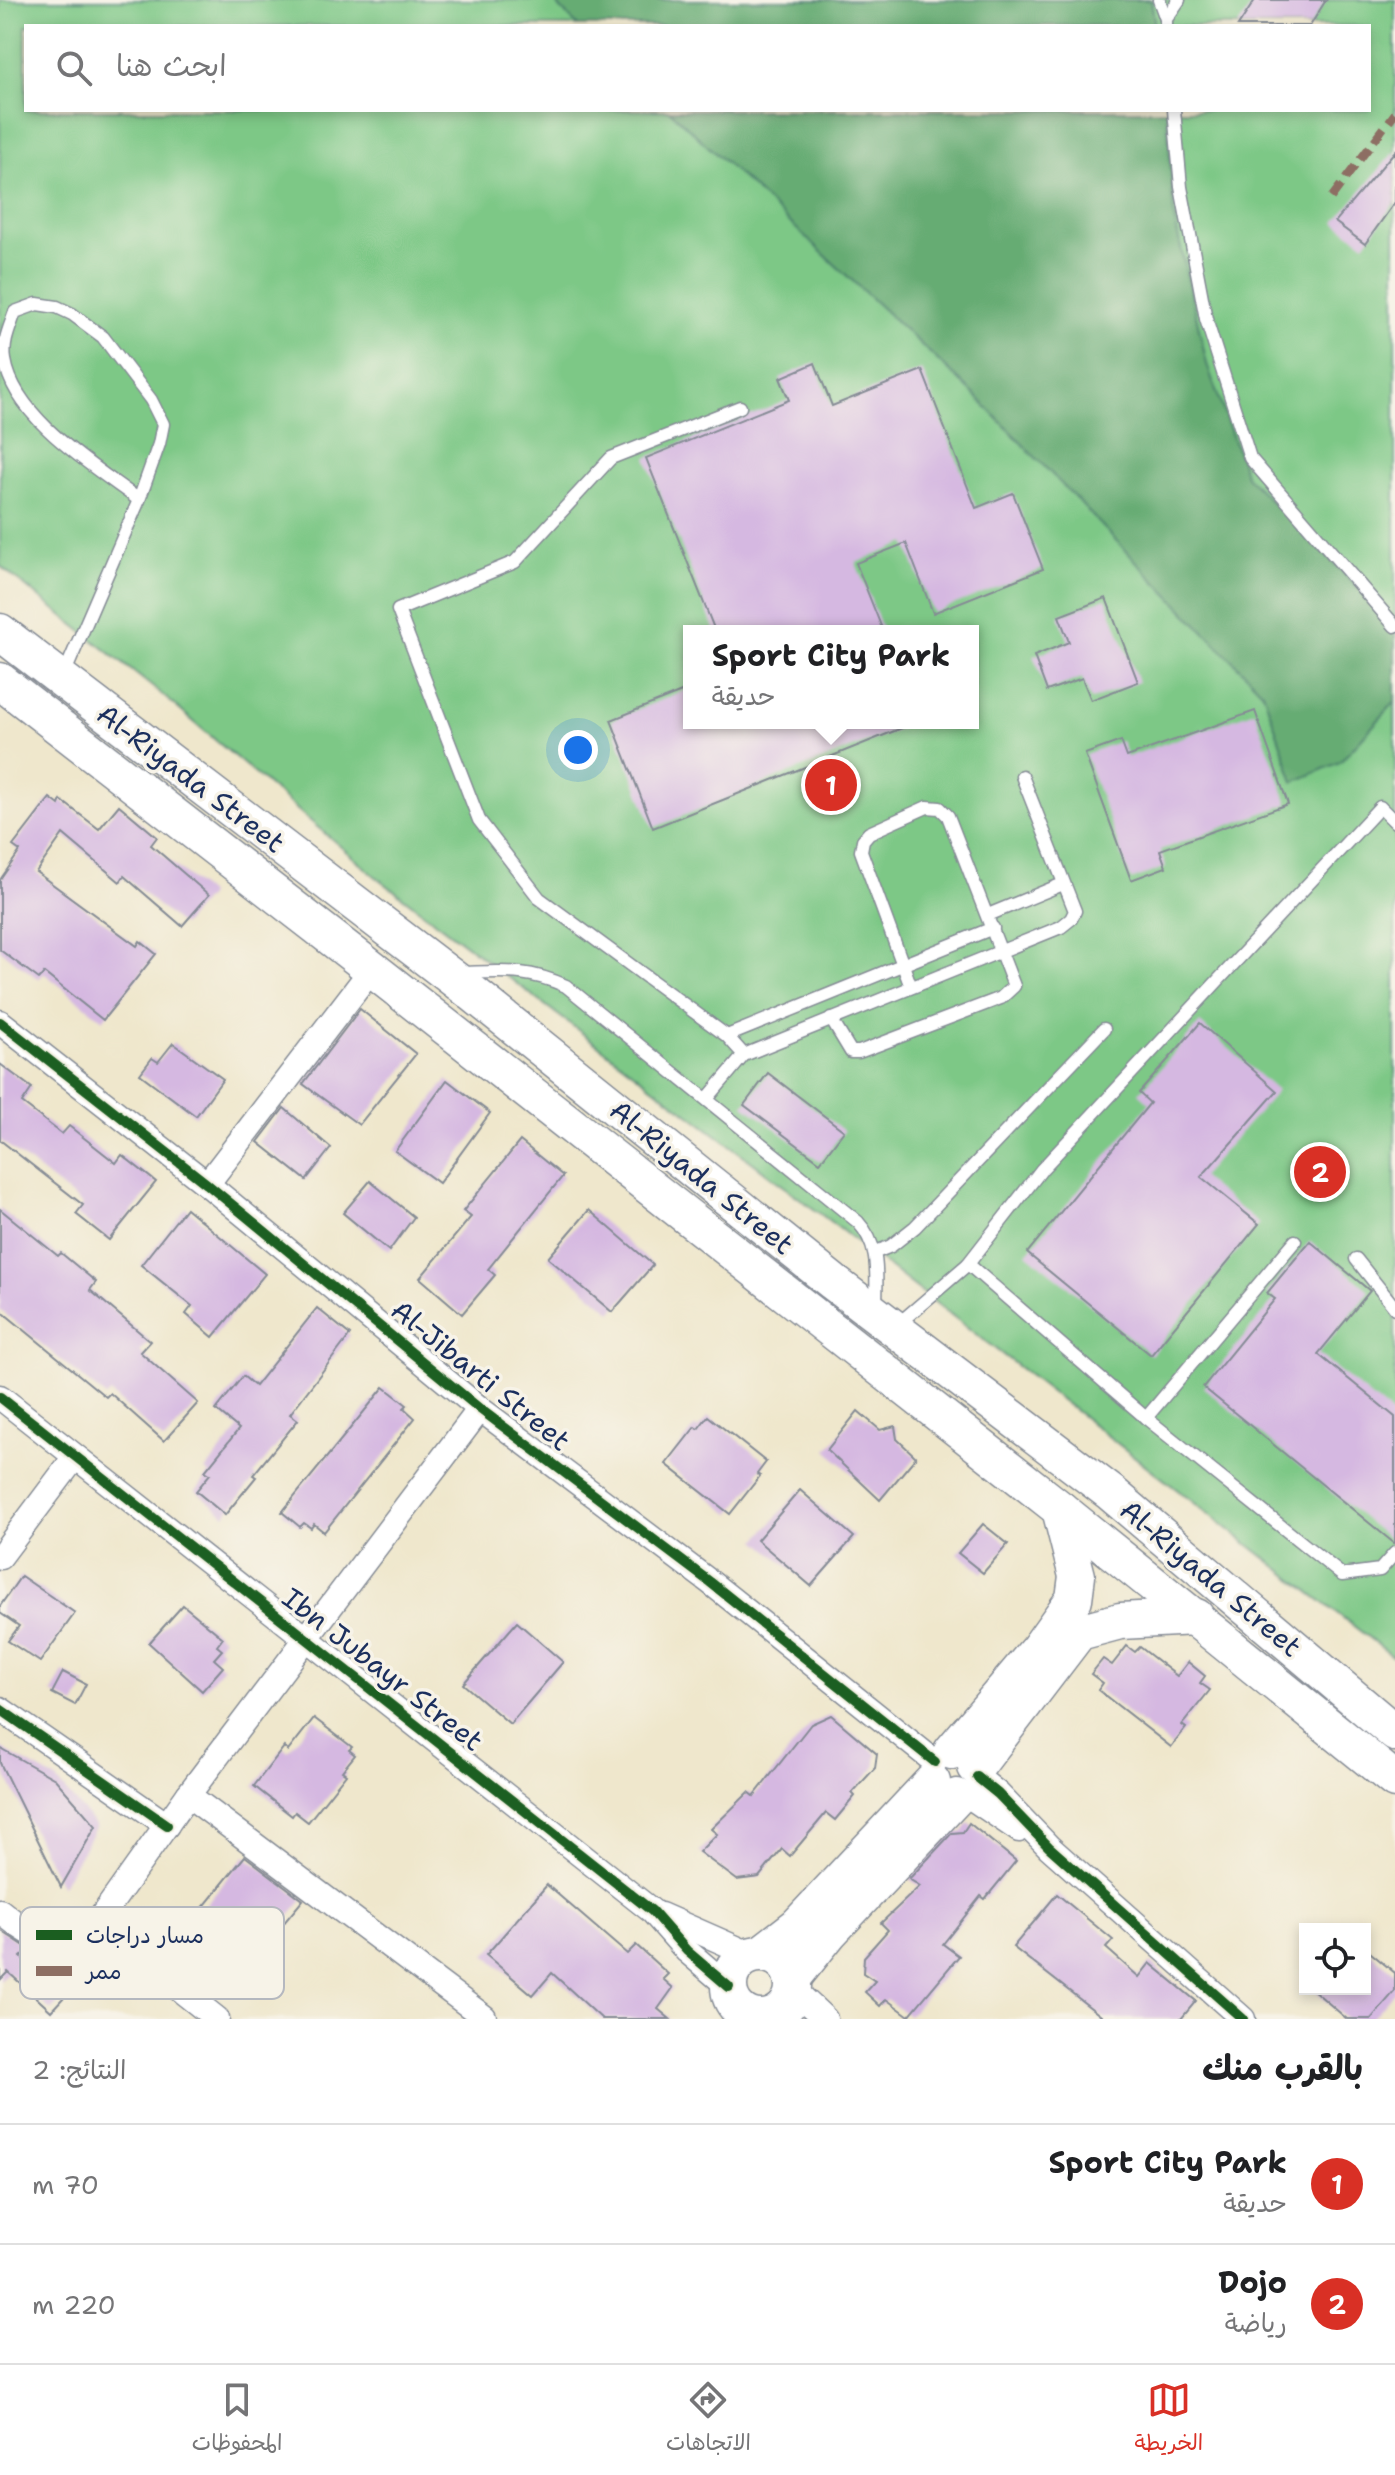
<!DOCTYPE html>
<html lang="ar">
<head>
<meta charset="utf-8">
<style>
  :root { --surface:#fff; --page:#f6f6f6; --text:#202124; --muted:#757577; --line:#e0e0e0; --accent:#d93025 }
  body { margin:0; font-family:"Shantell Sans","Playpen Sans Arabic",sans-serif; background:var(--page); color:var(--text); direction:rtl }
  .controls { position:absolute; right:24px; bottom:24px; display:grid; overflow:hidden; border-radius:0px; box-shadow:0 4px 12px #0003 }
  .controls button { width:72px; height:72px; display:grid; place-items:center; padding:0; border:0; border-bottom:2px solid var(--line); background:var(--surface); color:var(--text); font:40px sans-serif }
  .you { position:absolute; left:578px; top:750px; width:28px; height:28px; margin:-20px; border:6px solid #fff; border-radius:50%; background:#1a73e8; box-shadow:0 0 0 12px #1a73e833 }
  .badge { display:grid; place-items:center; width:52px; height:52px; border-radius:50%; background:var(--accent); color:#fff; font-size:26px; font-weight:700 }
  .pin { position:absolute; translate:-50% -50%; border:4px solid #fff; box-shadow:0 2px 8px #0006 }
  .popup { position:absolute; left:683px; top:625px; width:296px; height:104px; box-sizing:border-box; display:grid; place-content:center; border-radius:0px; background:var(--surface); filter:drop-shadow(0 2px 6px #0005); font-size:26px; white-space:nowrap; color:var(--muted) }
  .popup b { font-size:30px; color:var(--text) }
  .popup::after { content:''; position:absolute; left:50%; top:100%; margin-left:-16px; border:16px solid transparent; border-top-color:var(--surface) }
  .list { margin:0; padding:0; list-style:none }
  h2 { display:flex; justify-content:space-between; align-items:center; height:104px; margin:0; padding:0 32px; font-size:34px }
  h2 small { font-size:26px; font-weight:400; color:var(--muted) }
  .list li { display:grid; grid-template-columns:52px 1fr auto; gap:24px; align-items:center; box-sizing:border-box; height:120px; padding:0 32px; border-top:2px solid var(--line) }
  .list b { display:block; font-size:30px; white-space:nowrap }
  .list p { margin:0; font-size:26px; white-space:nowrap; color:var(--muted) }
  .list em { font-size:26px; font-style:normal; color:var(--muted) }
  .icon { flex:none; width:44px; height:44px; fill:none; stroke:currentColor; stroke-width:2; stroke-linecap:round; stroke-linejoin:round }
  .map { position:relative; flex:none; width:1395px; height:2019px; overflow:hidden; direction:ltr }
  .search { position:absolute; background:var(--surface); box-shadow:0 4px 12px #0003; left:24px; right:24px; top:24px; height:88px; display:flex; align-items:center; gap:20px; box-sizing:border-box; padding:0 28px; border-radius:0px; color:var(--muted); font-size:30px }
  .sheet { height:344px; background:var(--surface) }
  nav { display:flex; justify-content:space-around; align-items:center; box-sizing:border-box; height:112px; border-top:2px solid var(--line); background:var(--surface); font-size:22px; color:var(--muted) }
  nav a { display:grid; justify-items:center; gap:4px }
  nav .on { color:var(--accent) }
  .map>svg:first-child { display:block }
  .green { fill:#7dc886; stroke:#4c7c72; stroke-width:2; fill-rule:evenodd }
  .forest { fill:#66ac73; stroke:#406e68; stroke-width:2 }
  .building { fill:#d5b8e1 }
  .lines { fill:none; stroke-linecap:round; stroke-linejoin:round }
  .lane-casing { stroke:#858b95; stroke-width:15 }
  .street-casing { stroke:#858b95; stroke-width:27 }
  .secondary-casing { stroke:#858b95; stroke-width:39 }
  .lane { stroke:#fff; stroke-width:12 }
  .street { stroke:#fff; stroke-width:24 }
  .secondary { stroke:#fff; stroke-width:36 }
  .quiet { stroke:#8d6e63; stroke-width:8; stroke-dasharray:16 8; stroke-linecap:butt }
  .cycleway-casing { stroke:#f7f3e8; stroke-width:15 }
  .cycleway { stroke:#1b5e20; stroke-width:10 }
  .labels { text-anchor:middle; stroke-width:7; stroke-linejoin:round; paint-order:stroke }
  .street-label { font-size:28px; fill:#1b2f5e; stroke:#f7f3e8 }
  .key { fill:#f7f3e8; stroke:#b5b8bf; stroke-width:2 }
  .key-label { font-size:22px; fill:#1b2f5e }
</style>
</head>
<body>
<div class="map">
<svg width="1395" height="2019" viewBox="0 0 1395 2019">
  <rect width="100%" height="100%" fill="#f7f3e8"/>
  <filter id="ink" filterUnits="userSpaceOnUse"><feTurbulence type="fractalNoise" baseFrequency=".0125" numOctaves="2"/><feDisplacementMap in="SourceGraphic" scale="16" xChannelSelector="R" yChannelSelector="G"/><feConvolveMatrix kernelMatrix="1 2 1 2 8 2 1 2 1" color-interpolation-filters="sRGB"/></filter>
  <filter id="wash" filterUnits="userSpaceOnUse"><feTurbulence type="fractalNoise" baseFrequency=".006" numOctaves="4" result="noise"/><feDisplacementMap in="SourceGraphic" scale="32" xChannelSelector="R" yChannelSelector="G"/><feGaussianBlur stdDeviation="1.8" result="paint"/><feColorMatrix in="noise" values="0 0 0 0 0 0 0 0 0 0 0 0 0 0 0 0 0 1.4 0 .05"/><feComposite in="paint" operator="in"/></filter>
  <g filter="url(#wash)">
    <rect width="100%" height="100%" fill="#efe7cc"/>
    <!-- green -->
    <path class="green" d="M 0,0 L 1395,0 L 1395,1658 L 831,1222 L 375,876 L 160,693 L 0,566 ZM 26,26 L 1369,26 L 1369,110 L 26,110 ZM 689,631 L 973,631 L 973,723 L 689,723 Z"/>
    <!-- forest -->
    <g class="forest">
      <path d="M 557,0 L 1151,0 L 1155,26 L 578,26 L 559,7 Z"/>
      <path d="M 669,110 L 1167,110 L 1174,217 L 1207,364 L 1246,476 L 1395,624 L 1395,702 L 1340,762 L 1294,782 L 1263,692 L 974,394 Z"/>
    </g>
    <g id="blocks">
      <!-- building -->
      <g class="building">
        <path d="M 1255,0 L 1326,0 L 1310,26 L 1238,26 Z"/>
        <path d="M 1395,151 L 1395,202 L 1365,244 L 1335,222 Z"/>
        <path d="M 815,363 L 832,406 L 922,370 L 976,508 L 1013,493 L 1043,569 L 933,613 L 906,543 L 856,563 L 883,631 L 715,631 L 646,458 L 789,400 L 780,378 Z"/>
        <path d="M 1106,598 L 1138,682 L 1091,700 L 1082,678 L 1047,691 L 1034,656 L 1069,642 L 1059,616 Z"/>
        <path d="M 689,689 L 689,723 L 912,724 L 653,828 L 611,720 Z"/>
        <path d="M 1255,711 L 1288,804 L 1160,850 L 1166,867 L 1131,880 L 1085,754 L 1121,741 L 1127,757 Z"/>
        <path d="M 50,798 L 59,805 L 61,800 L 99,829 L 119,805 L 157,837 L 151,845 L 209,895 L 182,926 L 124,876 L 120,882 L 63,834 L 36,872 L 137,946 L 140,941 L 156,954 L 103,1020 L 44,973 L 39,979 L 0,950 L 0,880 L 20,851 L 13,846 Z"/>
        <path d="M 360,1009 L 416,1054 L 359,1125 L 303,1084 Z"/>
        <path d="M 1200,1023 L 1277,1091 L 1201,1177 L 1259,1224 L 1151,1355 L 1027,1253 L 1150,1103 L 1139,1093 Z"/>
        <path d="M 173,1043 L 223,1079 L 196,1116 L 140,1074 L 152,1058 L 158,1062 Z"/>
        <path d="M 0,1064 L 32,1088 L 22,1103 L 62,1134 L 69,1126 L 116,1163 L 122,1155 L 156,1182 L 109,1240 L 76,1214 L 83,1205 L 0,1140 Z"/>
        <path d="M 768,1073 L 844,1131 L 820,1162 L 744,1105 Z"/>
        <path d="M 447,1080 L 490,1113 L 439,1183 L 395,1151 Z"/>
        <path d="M 284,1108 L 331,1148 L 306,1180 L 258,1142 Z"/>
        <path d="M 520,1141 L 563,1176 L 488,1269 L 495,1275 L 462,1314 L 420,1278 L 471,1217 L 463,1211 Z"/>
        <path d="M 370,1181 L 414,1217 L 389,1251 L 343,1213 Z"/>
        <path d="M 186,1208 L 265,1274 L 213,1337 L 186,1314 L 192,1306 L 141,1265 Z"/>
        <path d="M 0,1209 L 58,1256 L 61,1253 L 96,1282 L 90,1290 L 150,1341 L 140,1352 L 198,1403 L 164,1441 L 110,1393 L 106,1397 L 0,1310 Z"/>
        <path d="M 589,1210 L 653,1265 L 612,1312 L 548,1258 Z"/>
        <path d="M 1310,1241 L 1370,1291 L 1318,1354 L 1395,1417 L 1395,1544 L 1203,1387 L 1275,1299 L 1267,1293 Z"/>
        <path d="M 317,1308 L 350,1335 L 290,1414 L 298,1420 L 253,1475 L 256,1477 L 225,1515 L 196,1491 L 210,1474 L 205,1471 L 239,1429 L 216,1410 L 243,1376 L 255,1386 Z"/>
        <path d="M 384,1387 L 407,1405 L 404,1408 L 415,1418 L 324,1532 L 314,1524 L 311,1528 L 304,1523 L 300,1527 L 282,1512 Z"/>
        <path d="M 858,1411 L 880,1430 L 895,1426 L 897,1439 L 916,1457 L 880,1500 L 827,1450 Z"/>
        <path d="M 708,1416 L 766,1462 L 757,1474 L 760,1476 L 730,1514 L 666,1464 L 695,1427 L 698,1429 Z"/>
        <path d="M 800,1490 L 854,1537 L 811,1586 L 757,1540 Z"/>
        <path d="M 983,1524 L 1008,1544 L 983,1573 L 958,1553 Z"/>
        <path d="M 21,1576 L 75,1613 L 40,1662 L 8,1641 L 19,1626 L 0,1613 L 0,1606 Z"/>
        <path d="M 183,1605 L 223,1638 L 217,1646 L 222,1650 L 214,1659 L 223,1667 L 202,1691 L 149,1643 Z"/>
        <path d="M 517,1622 L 563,1662 L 510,1724 L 463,1684 Z"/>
        <path d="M 1127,1646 L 1135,1652 L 1140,1647 L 1177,1676 L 1188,1662 L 1205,1676 L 1200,1683 L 1210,1690 L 1182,1725 L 1186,1728 L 1171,1747 L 1098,1690 L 1103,1683 L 1091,1674 L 1103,1659 L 1112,1665 Z"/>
        <path d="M 63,1672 L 86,1684 L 75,1705 L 52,1693 Z"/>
        <path d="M 831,1715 L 877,1754 L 875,1768 L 852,1793 L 855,1796 L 835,1820 L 826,1813 L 790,1856 L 782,1849 L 759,1877 L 737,1880 L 699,1852 L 717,1834 L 711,1829 L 749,1792 L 754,1796 L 811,1724 Z"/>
        <path d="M 314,1718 L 352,1747 L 349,1750 L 355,1755 L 342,1771 L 346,1774 L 308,1822 L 295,1812 L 292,1816 L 254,1786 L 284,1747 L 288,1751 Z"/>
        <path d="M 0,1748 L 55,1779 L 96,1826 L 61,1887 L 0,1763 Z"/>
        <path d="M 969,1823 L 1016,1861 L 985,1899 L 981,1896 L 943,1944 L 959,1956 L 909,2016 L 886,1999 L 880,2006 L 865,1992 L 875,1981 L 863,1973 L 864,1957 L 888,1930 L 881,1923 L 920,1886 L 909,1879 L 952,1833 L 963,1832 Z"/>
        <path d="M 245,1856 L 303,1900 L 238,1978 L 183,1932 Z"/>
        <path d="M 547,1885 L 627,1954 L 636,1945 L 668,1974 L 663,1979 L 673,1988 L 658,2009 L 670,2019 L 602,2019 L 552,1973 L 533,1995 L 486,1955 Z"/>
        <path d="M 1057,1894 L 1113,1940 L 1106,1948 L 1139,1977 L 1150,1963 L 1196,2001 L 1181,2019 L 1105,2019 L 1013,1947 Z"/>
        <path d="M 0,1930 L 29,1949 L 21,1957 L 64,1997 L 51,2011 L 8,1972 L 0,1980 Z"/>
        <path d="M 1365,1948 L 1395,1973 L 1395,1991 L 1371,2019 L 1347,2019 L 1312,1989 L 1365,1989 Z"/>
      </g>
    </g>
  </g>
  <g filter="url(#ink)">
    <use href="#blocks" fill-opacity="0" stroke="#858b95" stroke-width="2"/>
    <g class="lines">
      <defs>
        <g id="lane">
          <path d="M 1159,0 L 1166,19"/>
          <path d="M 1166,26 L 1166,19 L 1179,0"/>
          <path d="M 1174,110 L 1181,187 L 1206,319 L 1250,458 L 1395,626"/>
          <path d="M 37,304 L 57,307 L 72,314 L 103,337 L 151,400 L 163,424 L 159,444 L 139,500 C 95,467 14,418 5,360 C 2,343 10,327 15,312 Z"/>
          <path d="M 740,407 L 611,458 L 515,562 L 398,610 L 479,820 L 539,898 L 727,1036 L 744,1055"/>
          <path d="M 63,677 L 139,500"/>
          <path d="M 988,915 L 1063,884"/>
          <path d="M 459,973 C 501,972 526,968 566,986 L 858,1222 C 881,1247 876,1276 876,1309"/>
          <path d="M 831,1019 L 851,1052 L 859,1052 L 1001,998 L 1014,986 L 948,816 L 940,808 L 927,807 L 869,833 L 863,840 L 861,851 L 911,987"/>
          <path d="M 727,1036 L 993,928"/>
          <path d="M 707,1099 L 744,1055 L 1061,927 L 1071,919 L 1075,911 L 1022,776"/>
          <path d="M 876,1252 L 891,1246 L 915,1227 L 1104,1029"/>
          <path d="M 1356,1259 L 1395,1308"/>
          <path d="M 968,1264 L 1042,1169 L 1380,807 L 1395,822"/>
          <path d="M 897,1325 L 968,1264 L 1146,1418 L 1342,1575 L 1380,1570 L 1395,1553"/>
          <path d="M 1146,1418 L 1295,1241"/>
        </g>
        <g id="street">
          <path d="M 0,1022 L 207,1184 L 480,1409 L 710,1582 L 935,1762"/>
          <path d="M 207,1184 L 372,969"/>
          <path d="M 0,1397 L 652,1911 L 687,1951 L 729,1987"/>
          <path d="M 0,1557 L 75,1457"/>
          <path d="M 0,1709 L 167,1825"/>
          <path d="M 977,1777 L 998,1794 L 1049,1847 L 1243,2019"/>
          <path d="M 966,1794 L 1019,1830"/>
          <path d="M 188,1795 L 484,2017"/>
          <path d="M 0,1911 C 29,1934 56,1956 92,1930 L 188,1795 L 480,1409"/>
          <path d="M 661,1915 L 752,1955"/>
          <path d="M 92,1930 L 178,1988 L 217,2019"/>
          <path d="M 793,1989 L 825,2019"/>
          <path d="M 769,2017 L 772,2019"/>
        </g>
        <g id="secondary">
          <path d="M 0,632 L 475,995 L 833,1282 L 1111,1493 L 1395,1733"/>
          <path d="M 0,681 L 372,969 L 1060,1509 L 1395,1780"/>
          <path d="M 952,1751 L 1039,1648 L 1074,1599 L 1077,1576 L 1060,1509"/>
          <path d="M 976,1767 L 1079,1632 L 1120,1621 L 1196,1617"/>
          <path d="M 762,1953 L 797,1926 L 932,1782"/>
          <circle cx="761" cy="1986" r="32"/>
          <path d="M 792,1979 L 829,1933 L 957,1797"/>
        </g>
      </defs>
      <!-- lane casing -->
      <use href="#lane" class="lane-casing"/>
      <!-- street casing -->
      <use href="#street" class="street-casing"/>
      <!-- secondary casing -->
      <use href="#secondary" class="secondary-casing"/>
      <!-- lane -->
      <use href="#lane" class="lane"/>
      <!-- street -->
      <use href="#street" class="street"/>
      <!-- secondary -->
      <use href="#secondary" class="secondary"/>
      <!-- quiet -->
      <path class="quiet" d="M 1331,198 L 1395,113"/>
      <defs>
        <g id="cycleway">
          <path d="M 0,1022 L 207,1184 L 480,1409 L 710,1582 L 935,1762"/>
          <path d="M 0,1397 L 652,1911 L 687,1951 L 729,1987"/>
          <path d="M 0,1709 L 167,1825"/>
          <path d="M 977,1777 L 998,1794 L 1049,1847 L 1243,2019"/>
        </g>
      </defs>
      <!-- cycleway casing -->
      <use href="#cycleway" class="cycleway-casing"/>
      <!-- cycleway -->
      <use href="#cycleway" class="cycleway"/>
    </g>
  </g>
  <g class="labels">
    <!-- street labels -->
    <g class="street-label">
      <text transform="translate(191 778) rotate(37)" y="10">Al-Riyada Street</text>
      <text transform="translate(702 1177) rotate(39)" y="10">Al-Riyada Street</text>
      <text transform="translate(481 1375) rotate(39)" y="10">Al-Jibarti Street</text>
      <text transform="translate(1211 1578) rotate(40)" y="10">Al-Riyada Street</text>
      <text transform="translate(383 1669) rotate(38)" y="10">Ibn Jubayr Street</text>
    </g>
  </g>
  <!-- legend -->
  <rect x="20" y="1907" width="264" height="92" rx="12" class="key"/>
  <rect x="36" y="1930" width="36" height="10" fill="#1b5e20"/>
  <rect x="36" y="1966" width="36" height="10" fill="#8d6e63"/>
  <g class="key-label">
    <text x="86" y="1943">مسار دراجات</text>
    <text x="86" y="1979">ممر</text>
  </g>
</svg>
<div class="controls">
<button><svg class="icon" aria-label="locate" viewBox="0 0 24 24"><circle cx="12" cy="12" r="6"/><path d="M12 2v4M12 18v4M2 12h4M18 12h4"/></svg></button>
</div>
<div class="you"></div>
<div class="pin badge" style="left:831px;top:785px">1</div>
<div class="popup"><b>Sport City Park</b>حديقة</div>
<div class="pin badge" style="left:1320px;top:1172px">2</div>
<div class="search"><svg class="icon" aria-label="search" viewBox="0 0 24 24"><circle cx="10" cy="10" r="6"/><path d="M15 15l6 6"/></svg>ابحث هنا</div>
</div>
<section class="sheet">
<h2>بالقرب منك<small>النتائج: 2</small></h2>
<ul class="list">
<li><span class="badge">1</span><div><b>Sport City Park</b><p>حديقة</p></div><em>70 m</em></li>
<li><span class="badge">2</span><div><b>Dojo</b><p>رياضة</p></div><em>220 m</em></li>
</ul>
</section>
<nav>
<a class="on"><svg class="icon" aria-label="map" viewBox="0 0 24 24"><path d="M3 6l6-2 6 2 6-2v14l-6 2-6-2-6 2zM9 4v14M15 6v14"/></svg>الخريطة</a>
<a><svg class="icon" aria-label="directions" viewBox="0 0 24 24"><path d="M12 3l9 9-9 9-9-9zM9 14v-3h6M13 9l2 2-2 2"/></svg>الاتجاهات</a>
<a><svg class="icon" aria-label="saved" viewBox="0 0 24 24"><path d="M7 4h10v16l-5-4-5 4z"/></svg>المحفوظات</a>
</nav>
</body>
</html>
